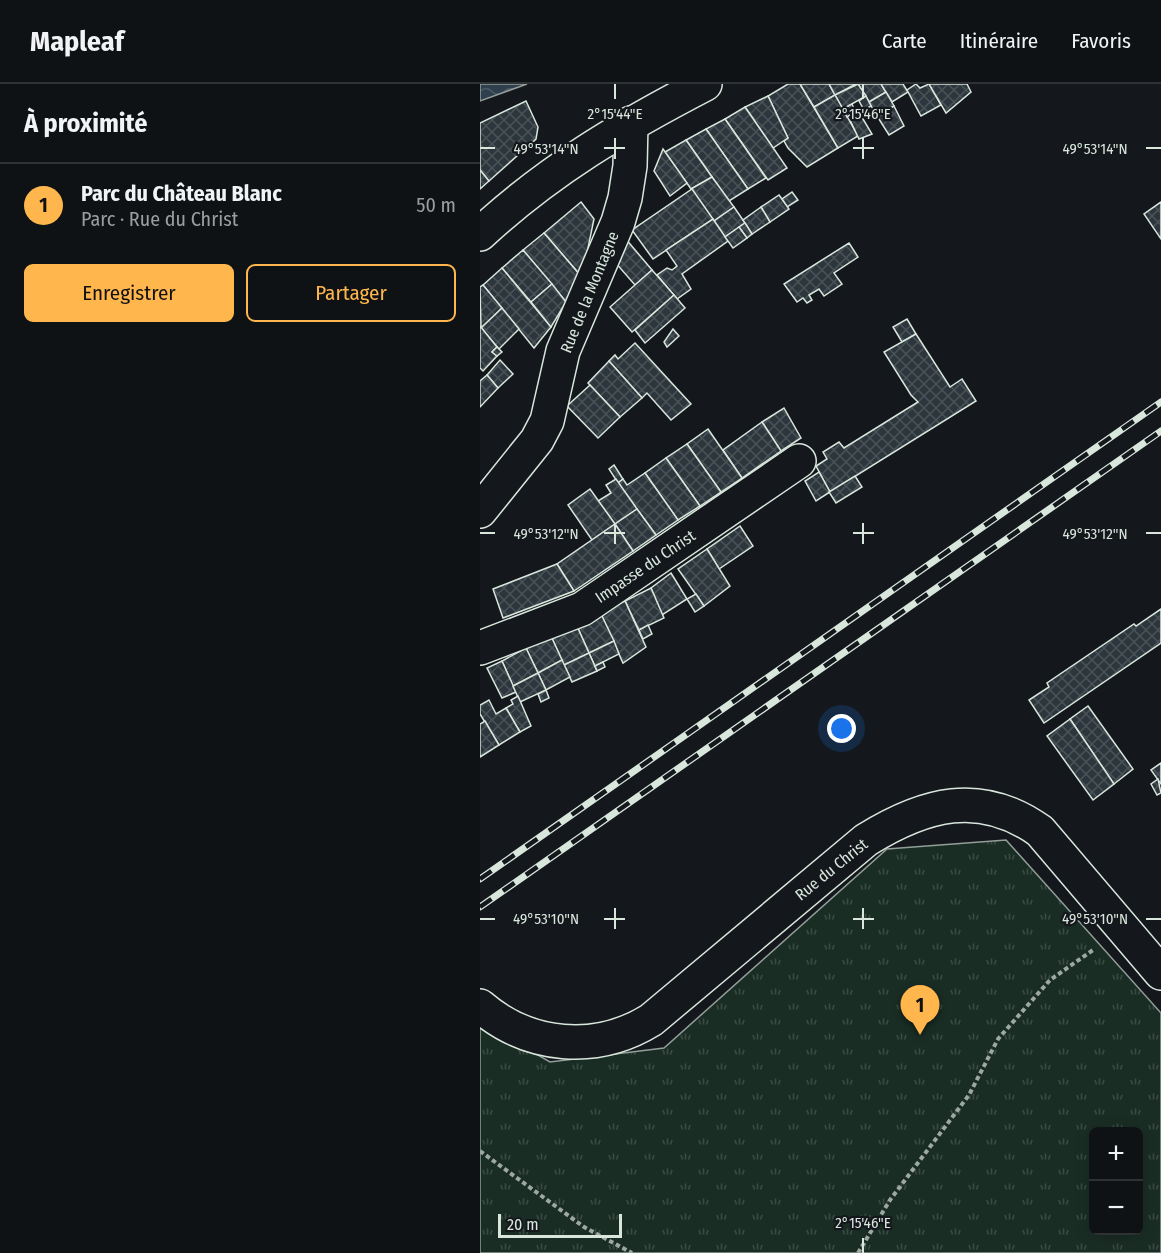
<!DOCTYPE html>
<html lang="fr">
<head>
<meta charset="utf-8">
<style>
  :root { --surface:#0f1215; --page:#181b1e; --text:#f1f3f6; --muted:#9b9ea0; --line:#2f3234; --accent:#ffb74d }
  body { margin:0; font-family:"Fira Sans Condensed",sans-serif; background:var(--page); color:var(--text) }
  .controls { position:absolute; right:18px; bottom:18px; display:grid; overflow:hidden; border-radius:9px; box-shadow:0 3px 15px #0003 }
  .controls button { width:54px; height:54px; display:grid; place-items:center; padding:0; border:0; border-bottom:2px solid var(--line); background:var(--surface); color:var(--text); font:30px sans-serif }
  .scale { position:absolute; left:18px; bottom:15px; width:124px; box-sizing:border-box; padding-left:6px; border:3px solid #d8e6dc; border-top:0; font-size:16px; line-height:21px; white-space:nowrap; color:#d8e6dc; -webkit-text-stroke:4px #14181c; paint-order:stroke }
  .you { position:absolute; left:362px; top:645px; width:21px; height:21px; margin:-15px; border:4px solid #fff; border-radius:50%; background:#1a73e8; box-shadow:0 0 0 9px #1a73e833 }
  .badge { display:grid; place-items:center; width:39px; height:39px; border-radius:50%; background:var(--accent); color:#111; font-size:20px; font-weight:700 }
  .pin { position:absolute; translate:-50% -50px; filter:drop-shadow(0 2px 3px #0008) }
  .pin::after { content:''; position:absolute; top:32px; width:21px; height:18px; background:inherit; clip-path:polygon(0 0,100% 0,50% 100%) }
  .list { margin:0; padding:0; list-style:none }
  h2 { display:flex; justify-content:space-between; align-items:center; height:78px; margin:0; padding:0 24px; font-size:26px }
  h2 small { font-size:20px; font-weight:400; color:var(--muted) }
  .list li { display:grid; grid-template-columns:39px 1fr auto; gap:18px; align-items:center; box-sizing:border-box; height:84px; padding:0 24px; border-top:2px solid var(--line) }
  .list b { display:block; font-size:22px; white-space:nowrap }
  .list p { margin:0; font-size:20px; white-space:nowrap; color:var(--muted) }
  .list em { font-size:20px; font-style:normal; color:var(--muted) }
  .actions { display:flex; gap:12px; padding:18px 24px }
  .actions a { flex:1; padding:14px 0; border:2px solid var(--accent); border-radius:9px; text-align:center; font-size:21px; color:var(--accent) }
  .actions .main { background:var(--accent); color:#111 }
  .map { position:relative; flex:none; width:681px; height:1169px; overflow:hidden }
  header { display:flex; align-items:center; gap:36px; box-sizing:border-box; height:84px; padding:0 30px; background:var(--surface); border-bottom:2px solid var(--line) }
  header strong { font-size:28px }
  nav { display:flex; gap:33px; margin-inline-start:auto; font-size:21px }
  main { display:flex }
  aside { flex:1; background:var(--surface) }
  .map>svg:first-child { display:block }
  .park { fill:url(#park-tufts); stroke:#939e99; stroke-width:1.5; fill-rule:evenodd }
  .water { fill:url(#water-waves); stroke:#939e99; stroke-width:1.5 }
  .building { fill:url(#building-cross-hatch); stroke:#d8e6dc; stroke-width:1.5 }
  .lines { fill:none; stroke-linecap:round; stroke-linejoin:round }
  .street-casing { stroke:#d8e6dc; stroke-width:36 }
  .path { stroke:#9da8a2; stroke-width:4; stroke-dasharray:4.5 3; stroke-linecap:butt }
  .street { stroke:#14181c; stroke-width:33 }
  .rail-casing { stroke:#d8e6dc; stroke-width:7 }
  .rail { stroke:#14181c; stroke-width:4.5; stroke-dasharray:14; stroke-linecap:butt }
  .ticks { fill:none; stroke:#d8e6dc; stroke-width:2 }
  .labels { text-anchor:middle; stroke-width:4.5; stroke-linejoin:round; paint-order:stroke }
  .street-label { font-size:16px; fill:#d8e6dc; stroke:#14181c }
  .ticks-label { font-size:15px; text-anchor:middle; fill:#d8e6dc; stroke:#14181c; stroke-width:4.5; stroke-linejoin:round; paint-order:stroke }
</style>
</head>
<body>
<header>
<strong>Mapleaf</strong>
<nav><a>Carte</a><a>Itinéraire</a><a>Favoris</a></nav>
</header>
<main>
<aside>
<h2>À proximité<small></small></h2>
<ul class="list">
<li><span class="badge">1</span><div><b>Parc du Château Blanc</b><p>Parc · Rue du Christ</p></div><em>50 m</em></li>
</ul>
<div class="actions"><a class="main">Enregistrer</a><a>Partager</a></div>
</aside>
<div class="map">
<svg width="681" height="1169" viewBox="0 0 681 1169">
  <defs>
    <pattern id="park-tufts" width="24" height="20" patternUnits="userSpaceOnUse" patternTransform="scale(1.5)"><rect width="24" height="20" fill="#1a2d24"/><path d="M3 7l-1-3M5 7V3M7 7l1-3M15 17l-1-3M17 17v-4M19 17l1-3" fill="none" stroke="#3b4b43"/></pattern>
    <pattern id="water-waves" width="16" height="10" patternUnits="userSpaceOnUse" patternTransform="scale(1.5)"><rect width="16" height="10" fill="#2f3f4d"/><path d="M0 5q4-4 8 0t8 0" fill="none" stroke="#4c5b66"/></pattern>
    <pattern id="building-cross-hatch" width="8" height="8" patternUnits="userSpaceOnUse" patternTransform="scale(1.5)"><rect width="8" height="8" fill="#2c363c"/><path d="M0 0l8 8M0 8l8-8" fill="none" stroke="#4a5358"/></pattern>
  </defs>
  <rect width="100%" height="100%" fill="#14181c"/>
  <!-- park -->
  <path class="park" d="M 526,756 L 681,929 L 681,1169 L 0,1169 L 0,938 L 70,978 L 184,964 L 407,765 ZM 614,1048 L 658,1048 L 658,1146 L 614,1146 Z"/>
  <!-- water -->
  <path class="water" d="M 0,0 L 47,0 L 0,17 Z"/>
  <!-- building -->
  <g class="building">
    <path d="M 308,0 L 320,0 L 358,64 L 327,83 L 308,64 L 304,57 L 308,54 L 288,12 Z"/>
    <path d="M 320,0 L 349,0 L 355,11 L 334,23 Z"/>
    <path d="M 349,0 L 376,0 L 355,11 Z"/>
    <path d="M 378,0 L 401,0 L 406,8 L 389,18 Z"/>
    <path d="M 378,0 L 386,12 L 363,25 L 355,11 Z"/>
    <path d="M 401,0 L 423,0 L 428,8 L 412,18 Z"/>
    <path d="M 436,0 L 440,4 L 449,0 L 461,21 L 441,32 L 427,6 Z"/>
    <path d="M 449,0 L 487,0 L 491,8 L 466,29 Z"/>
    <path d="M 406,8 L 414,22 L 397,32 L 389,18 Z"/>
    <path d="M 355,11 L 378,52 L 358,64 L 334,23 Z"/>
    <path d="M 288,12 L 308,54 L 293,64 L 265,23 Z"/>
    <path d="M 386,12 L 391,22 L 384,26 L 379,17 Z"/>
    <path d="M 46,17 L 58,43 L 56,55 L 9,97 L 0,86 L 0,39 Z"/>
    <path d="M 372,20 L 375,27 L 367,33 L 363,25 Z"/>
    <path d="M 414,22 L 424,42 L 409,51 L 397,32 Z"/>
    <path d="M 265,23 L 307,84 L 288,96 L 245,35 Z"/>
    <path d="M 380,30 L 392,50 L 379,55 L 370,36 Z"/>
    <path d="M 245,35 L 286,94 L 268,105 L 226,45 Z"/>
    <path d="M 226,45 L 268,105 L 249,117 L 206,56 Z"/>
    <path d="M 206,56 L 232,93 L 211,105 L 185,68 Z"/>
    <path d="M 183,65 L 207,99 L 190,112 L 174,87 Z"/>
    <path d="M 0,86 L 9,97 L 0,105 Z"/>
    <path d="M 232,93 L 254,123 L 234,137 L 211,105 Z"/>
    <path d="M 212,105 L 233,135 L 173,175 L 152,146 Z"/>
    <path d="M 312,108 L 318,116 L 307,123 L 302,115 Z"/>
    <path d="M 299,111 L 309,125 L 290,138 L 281,123 Z"/>
    <path d="M 101,118 L 114,135 L 102,193 L 64,149 Z"/>
    <path d="M 681,118 L 681,155 L 664,130 Z"/>
    <path d="M 254,123 L 265,139 L 245,153 L 234,137 Z"/>
    <path d="M 281,123 L 290,138 L 272,150 L 263,136 Z"/>
    <path d="M 233,135 L 248,157 L 202,190 L 211,205 L 197,215 L 177,191 L 187,184 L 192,186 L 197,182 L 186,166 Z"/>
    <path d="M 265,139 L 272,150 L 267,154 L 259,143 Z"/>
    <path d="M 259,143 L 267,154 L 253,164 L 245,153 Z"/>
    <path d="M 64,149 L 100,191 L 86,218 L 43,166 Z"/>
    <path d="M 145,154 L 172,186 L 155,201 L 134,177 Z"/>
    <path d="M 369,159 L 378,173 L 354,189 L 362,200 L 344,212 L 339,205 L 329,211 L 332,216 L 327,219 L 323,214 L 317,218 L 304,200 Z"/>
    <path d="M 43,166 L 72,200 L 51,218 L 22,184 Z"/>
    <path d="M 22,184 L 71,243 L 54,264 L 3,201 Z"/>
    <path d="M 172,186 L 194,211 L 152,248 L 130,223 Z"/>
    <path d="M 72,200 L 86,218 L 71,243 L 51,218 Z"/>
    <path d="M 3,201 L 22,224 L 1,244 L 0,203 Z"/>
    <path d="M 194,211 L 205,224 L 165,259 L 155,246 Z"/>
    <path d="M 22,224 L 39,245 L 19,265 L 1,244 Z"/>
    <path d="M 427,235 L 436,250 L 422,258 L 413,243 Z"/>
    <path d="M 0,242 L 17,263 L 12,268 L 17,272 L 3,287 L 0,284 Z"/>
    <path d="M 193,245 L 199,252 L 187,263 L 184,258 Z"/>
    <path d="M 436,250 L 470,303 L 482,295 L 496,317 L 350,408 L 336,382 L 347,375 L 343,368 L 359,358 L 364,364 L 438,318 L 431,311 L 404,268 Z"/>
    <path d="M 155,259 L 211,320 L 191,336 L 167,309 L 162,314 L 129,277 L 135,271 L 138,275 Z"/>
    <path d="M 17,263 L 22,268 L 17,272 L 12,268 Z"/>
    <path d="M 20,276 L 33,290 L 18,304 L 7,291 Z"/>
    <path d="M 129,277 L 162,314 L 140,333 L 108,299 Z"/>
    <path d="M 7,291 L 18,304 L 0,323 L 0,297 Z"/>
    <path d="M 110,301 L 140,333 L 118,354 L 87,322 Z"/>
    <path d="M 304,324 L 321,354 L 301,367 L 282,338 Z"/>
    <path d="M 282,338 L 301,367 L 262,394 L 243,366 Z"/>
    <path d="M 228,345 L 262,394 L 241,408 L 207,360 Z"/>
    <path d="M 207,360 L 241,408 L 220,422 L 186,374 Z"/>
    <path d="M 186,374 L 220,422 L 198,436 L 165,389 Z"/>
    <path d="M 134,381 L 143,395 L 138,399 L 129,385 Z"/>
    <path d="M 339,388 L 350,408 L 336,417 L 325,397 Z"/>
    <path d="M 165,389 L 198,436 L 176,451 L 138,399 L 143,395 L 147,401 Z"/>
    <path d="M 375,392 L 382,403 L 356,419 L 349,408 Z"/>
    <path d="M 136,395 L 157,425 L 135,440 L 118,417 L 131,409 L 126,401 Z"/>
    <path d="M 110,405 L 135,440 L 112,456 L 88,421 Z"/>
    <path d="M 157,425 L 176,451 L 153,467 L 135,440 Z"/>
    <path d="M 135,440 L 153,467 L 94,507 L 77,480 Z"/>
    <path d="M 260,442 L 273,462 L 239,485 L 227,465 Z"/>
    <path d="M 227,465 L 250,502 L 224,522 L 198,485 Z"/>
    <path d="M 77,480 L 94,507 L 23,534 L 13,505 Z"/>
    <path d="M 191,489 L 207,515 L 182,531 L 171,504 Z"/>
    <path d="M 171,504 L 184,534 L 159,546 L 145,517 Z"/>
    <path d="M 216,510 L 224,522 L 215,528 L 207,515 Z"/>
    <path d="M 145,517 L 166,563 L 143,579 L 120,528 Z"/>
    <path d="M 681,525 L 681,559 L 564,639 L 549,616 L 569,603 L 567,599 L 654,540 L 656,542 Z"/>
    <path d="M 120,528 L 134,557 L 109,569 L 96,540 Z"/>
    <path d="M 96,540 L 109,569 L 84,581 L 71,552 Z"/>
    <path d="M 168,541 L 172,550 L 163,555 L 159,546 Z"/>
    <path d="M 71,552 L 82,576 L 58,589 L 46,564 Z"/>
    <path d="M 134,557 L 139,570 L 115,582 L 109,569 Z"/>
    <path d="M 46,564 L 58,589 L 33,602 L 22,577 Z"/>
    <path d="M 109,569 L 117,587 L 92,598 L 84,581 Z"/>
    <path d="M 82,576 L 90,593 L 66,606 L 58,589 Z"/>
    <path d="M 22,577 L 36,608 L 22,614 L 7,584 Z"/>
    <path d="M 123,578 L 125,583 L 117,587 L 115,582 Z"/>
    <path d="M 58,589 L 66,606 L 40,618 L 33,602 Z"/>
    <path d="M 66,606 L 69,614 L 61,618 L 58,610 Z"/>
    <path d="M 38,612 L 51,642 L 40,648 L 26,624 L 33,620 L 31,616 Z"/>
    <path d="M 9,616 L 16,630 L 26,624 L 40,648 L 19,661 L 0,630 L 0,621 Z"/>
    <path d="M 608,622 L 653,685 L 634,700 L 590,635 Z"/>
    <path d="M 590,635 L 634,700 L 613,716 L 567,652 Z"/>
    <path d="M 5,637 L 19,661 L 0,673 L 0,640 Z"/>
    <path d="M 681,679 L 681,700 L 671,686 Z"/>
    <path d="M 678,695 L 681,709 L 677,711 L 671,700 Z"/>
  </g>
  <g class="lines">
    <defs>
      <g id="street">
        <path d="M 0,150 C 69,86 142,43 225,0"/>
        <path d="M 0,427 L 57,356 L 67,337 L 83,267 L 138,138 L 145,114 L 150,82 L 151,39"/>
        <path d="M 0,564 L 102,525 L 319,377"/>
        <path d="M 0,922 C 49,964 116,970 171,936 L 386,756 C 444,720 500,704 560,747 L 681,889"/>
      </g>
    </defs>
    <!-- street casing -->
    <use href="#street" class="street-casing"/>
    <!-- path -->
    <g class="path">
      <path d="M 0,1067 L 104,1143 L 152,1169"/>
      <path d="M 378,1169 L 410,1116 L 489,1011 L 518,955 L 570,896 L 613,866"/>
    </g>
    <!-- street -->
    <use href="#street" class="street"/>
    <defs>
      <g id="rail">
        <path d="M 0,795 L 681,318"/>
        <path d="M 0,823 L 681,347"/>
      </g>
    </defs>
    <!-- rail casing -->
    <use href="#rail" class="rail-casing"/>
    <!-- rail -->
    <use href="#rail" class="rail"/>
  </g>
  <!-- ticks -->
  <path class="ticks" d="M 135,0 L 135,15M 383,0 L 383,15M 135,54 L 135,75M 383,54 L 383,75M 0,64 L 15,64M 124,64 L 145,64M 373,64 L 394,64M 666,64 L 681,64M 135,439 L 135,460M 383,439 L 383,460M 0,449 L 15,449M 124,449 L 145,449M 373,449 L 394,449M 666,449 L 681,449M 135,824 L 135,845M 383,824 L 383,845M 0,835 L 15,835M 124,835 L 145,835M 373,835 L 394,835M 666,835 L 681,835M 383,1154 L 383,1169"/>
  <g class="labels">
    <!-- street labels -->
    <g class="street-label">
      <text transform="translate(109 208) rotate(-68)" y="6">Rue de la Montagne</text>
      <text transform="translate(165 482) rotate(-34)" y="6">Impasse du Christ</text>
      <text transform="translate(351 785) rotate(-39)" y="6">Rue du Christ</text>
    </g>
  </g>
  <g class="ticks-label">
    <text x="135" y="35">2°15'44"E</text>
    <text x="383" y="35">2°15'46"E</text>
    <text x="66" y="70">49°53'14"N</text>
    <text x="615" y="70">49°53'14"N</text>
    <text x="66" y="455">49°53'12"N</text>
    <text x="615" y="455">49°53'12"N</text>
    <text x="66" y="840">49°53'10"N</text>
    <text x="615" y="840">49°53'10"N</text>
    <text x="383" y="1144">2°15'46"E</text>
  </g>
</svg>
<div class="controls">
<button>+</button>
<button>−</button>
</div>
<div class="scale">20 m</div>
<div class="you"></div>
<div class="pin badge" style="left:440px;top:951px">1</div>
</div>
</main>
</body>
</html>
